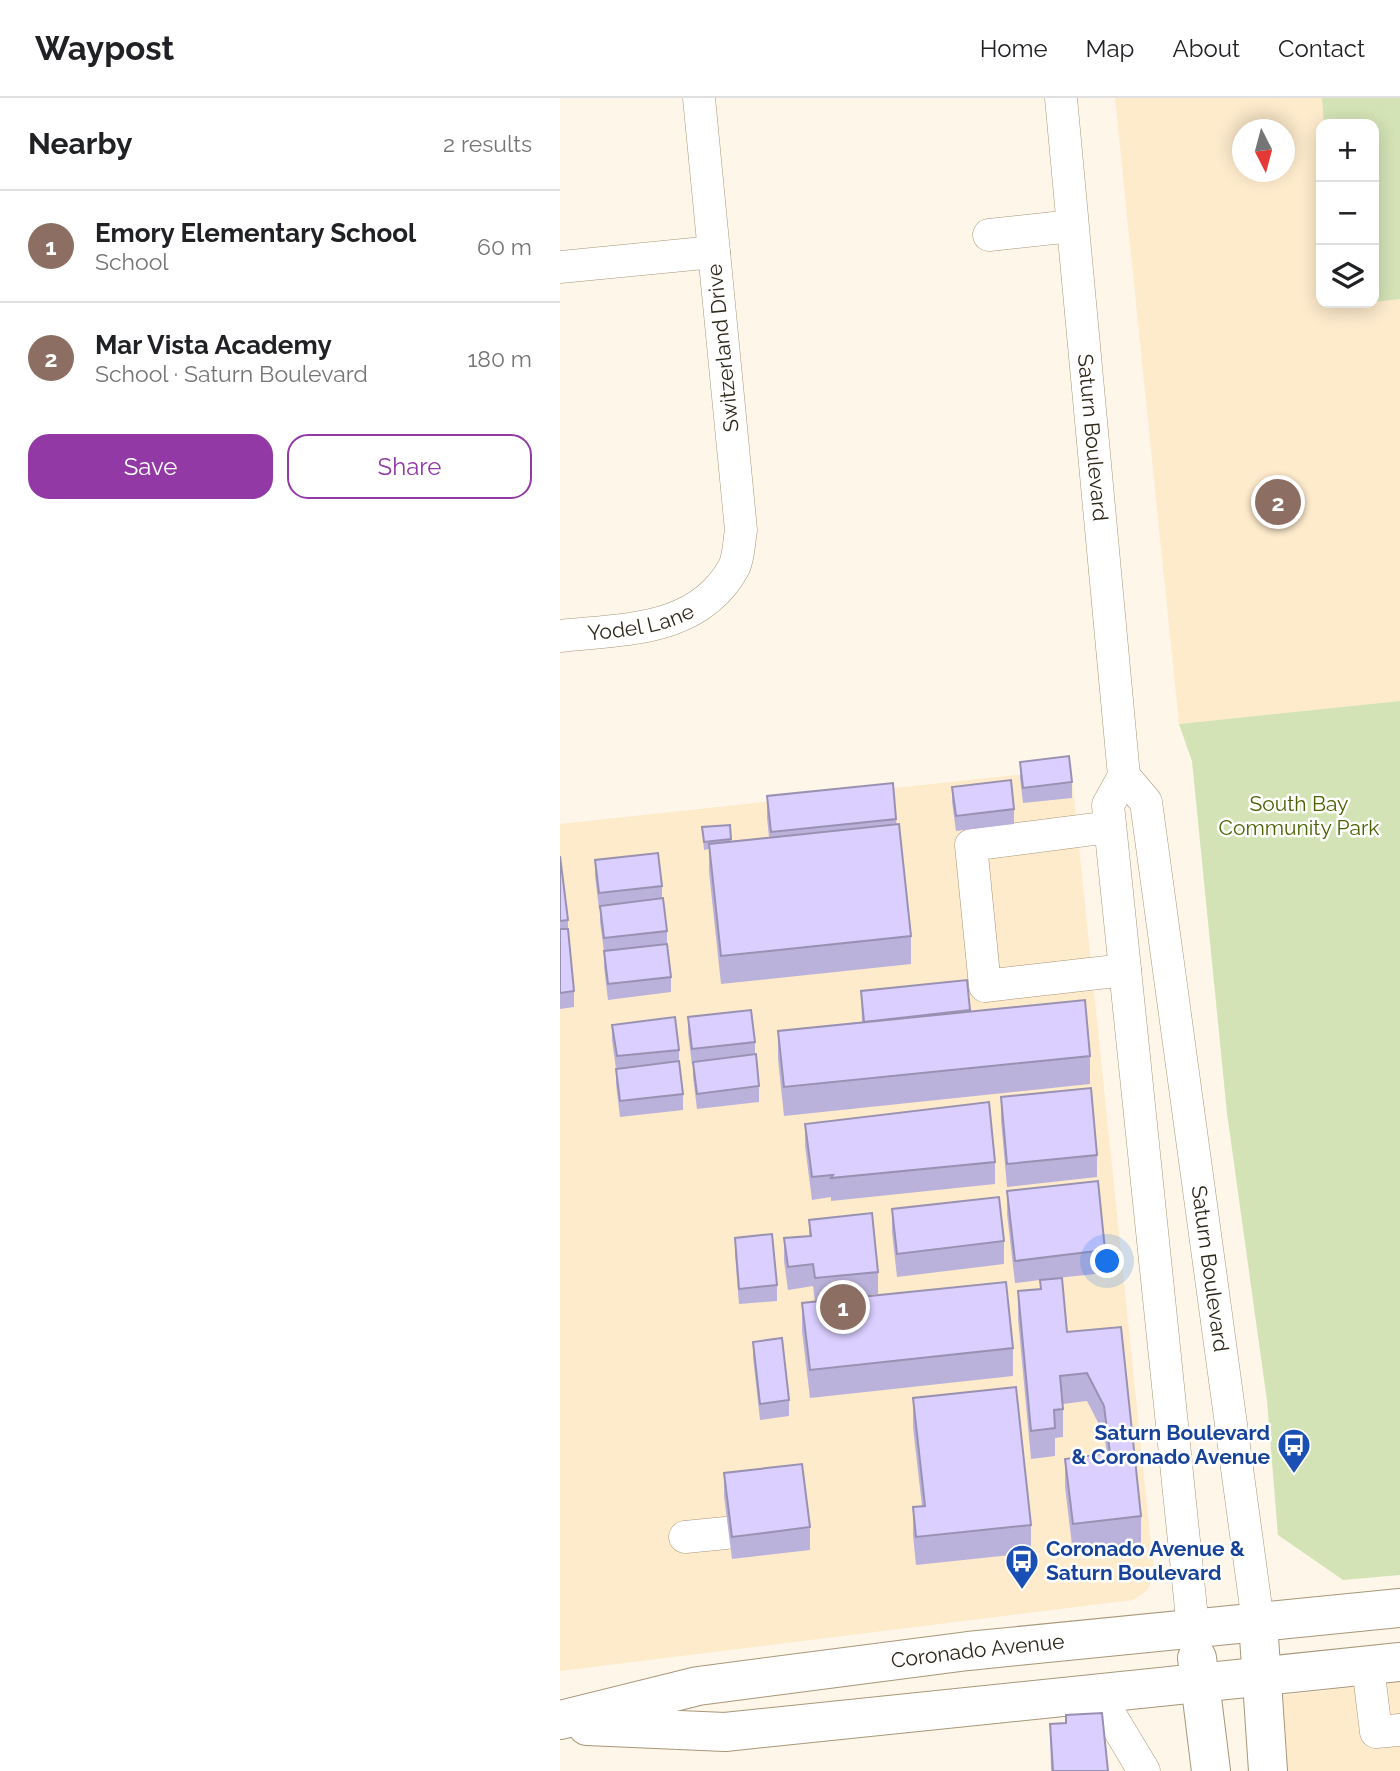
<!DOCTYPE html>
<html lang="en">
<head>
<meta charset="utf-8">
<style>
  :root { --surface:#fff; --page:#f6f6f6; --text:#202124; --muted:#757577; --line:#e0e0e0; --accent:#9239a6 }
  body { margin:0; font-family:Raleway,sans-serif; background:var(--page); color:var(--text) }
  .controls { position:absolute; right:21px; top:21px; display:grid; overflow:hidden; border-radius:14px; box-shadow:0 4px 18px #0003 }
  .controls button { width:63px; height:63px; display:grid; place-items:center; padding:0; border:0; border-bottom:2px solid var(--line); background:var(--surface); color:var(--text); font:35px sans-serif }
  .compass { position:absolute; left:672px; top:21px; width:63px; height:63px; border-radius:50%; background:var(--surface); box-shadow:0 4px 18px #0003; rotate:174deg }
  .you { position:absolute; left:548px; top:1164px; width:24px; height:24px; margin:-18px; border:5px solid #fff; border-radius:50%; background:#1a73e8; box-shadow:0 0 0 10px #1a73e833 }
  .badge { display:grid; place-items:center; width:46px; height:46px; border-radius:50%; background:var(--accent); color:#fff; font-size:23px; font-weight:700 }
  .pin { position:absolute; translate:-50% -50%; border:4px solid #fff; box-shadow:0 2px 7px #0006 }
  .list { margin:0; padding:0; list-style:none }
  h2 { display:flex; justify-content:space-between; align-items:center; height:91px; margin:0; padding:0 28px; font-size:30px }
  h2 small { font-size:23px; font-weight:400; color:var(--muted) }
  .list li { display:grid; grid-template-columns:46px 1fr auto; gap:21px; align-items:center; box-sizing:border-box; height:112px; padding:0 28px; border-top:2px solid var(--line) }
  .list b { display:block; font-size:26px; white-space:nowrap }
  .list p { margin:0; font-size:23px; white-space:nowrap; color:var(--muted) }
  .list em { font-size:23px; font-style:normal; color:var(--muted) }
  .actions { display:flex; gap:14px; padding:21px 28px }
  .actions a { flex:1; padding:16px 0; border:2px solid var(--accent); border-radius:21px; text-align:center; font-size:24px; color:var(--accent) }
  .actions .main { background:var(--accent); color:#fff }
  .icon { flex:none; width:38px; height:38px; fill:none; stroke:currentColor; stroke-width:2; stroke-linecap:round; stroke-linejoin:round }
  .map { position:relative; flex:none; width:840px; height:1673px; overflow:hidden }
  header { display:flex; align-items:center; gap:42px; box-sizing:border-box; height:98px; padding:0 35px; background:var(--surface); border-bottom:2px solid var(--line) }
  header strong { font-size:33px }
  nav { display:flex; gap:38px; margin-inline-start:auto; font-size:24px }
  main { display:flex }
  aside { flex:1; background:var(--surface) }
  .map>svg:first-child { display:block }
  .built { fill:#feebcc; fill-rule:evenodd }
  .green { fill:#d3e3b5 }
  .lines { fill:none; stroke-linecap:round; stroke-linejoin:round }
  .minor-casing { stroke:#a89678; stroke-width:33 }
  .major-casing { stroke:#a89678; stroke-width:40 }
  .minor { stroke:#fff; stroke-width:32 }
  .major { stroke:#fff; stroke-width:38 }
  .wall { fill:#bbb2db }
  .building { fill:#dacfff; stroke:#9991b2; stroke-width:2 }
  .labels { text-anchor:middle; stroke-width:5; stroke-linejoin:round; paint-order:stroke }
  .street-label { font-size:21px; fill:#2d2619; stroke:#fff }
  .park-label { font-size:21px; fill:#4b6000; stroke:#fff }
  .transit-label { font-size:21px; font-weight:bold; fill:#164399; stroke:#fff; text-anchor:end }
</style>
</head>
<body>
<header>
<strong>Waypost</strong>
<nav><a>Home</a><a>Map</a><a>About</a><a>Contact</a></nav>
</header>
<main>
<aside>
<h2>Nearby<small>2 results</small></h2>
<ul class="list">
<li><span class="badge" style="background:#8d6e63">1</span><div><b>Emory Elementary School</b><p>School</p></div><em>60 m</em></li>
<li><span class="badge" style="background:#8d6e63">2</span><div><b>Mar Vista Academy</b><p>School · Saturn Boulevard</p></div><em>180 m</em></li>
</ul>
<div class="actions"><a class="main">Save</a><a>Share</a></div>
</aside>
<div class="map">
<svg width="840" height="1673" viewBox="0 0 840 1673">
  <rect width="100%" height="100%" fill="#fef6e9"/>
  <!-- built -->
  <g class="built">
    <path d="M 555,0 L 840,0 L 840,603 L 619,626 ZM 761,26 L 814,26 L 814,205 L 761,205 ZM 682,32 L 724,32 L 724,74 L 682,74 Z"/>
    <path d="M 511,671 L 594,1475 L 588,1492 L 573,1502 L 0,1573 L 0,726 Z"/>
    <path d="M 840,1584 L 840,1673 L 722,1673 L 715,1598 Z"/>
  </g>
  <!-- green -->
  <g class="green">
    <path d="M 762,0 L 840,0 L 840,201 L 814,204 L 814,26 L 764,26 Z"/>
    <path d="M 840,603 L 840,1477 L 783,1482 L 718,1437 L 707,1303 L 667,1015 L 632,663 L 619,626 Z"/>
  </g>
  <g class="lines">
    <defs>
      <g id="minor">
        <path id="s1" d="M 501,0 L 564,678 L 586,704 L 698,1524"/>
        <path d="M 429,137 L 512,128"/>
        <path d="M 0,169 L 154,154"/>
        <path id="s2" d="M 0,538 C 64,531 139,534 174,469 C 179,459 179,443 181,432 L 139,0"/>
        <path d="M 564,678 L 548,707 L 633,1530"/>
        <path d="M 550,729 L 411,747 L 425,888 L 565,872"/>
        <path d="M 125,1439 L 166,1435"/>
        <path d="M 808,1568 L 816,1634 L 840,1632"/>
        <path d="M 537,1595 L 584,1673"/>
      </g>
      <g id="major">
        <path d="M 698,1524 L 708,1673"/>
        <path d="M 637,1560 L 651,1673"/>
        <path id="s3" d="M 0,1622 L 138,1588 L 408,1553 L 840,1510"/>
        <path d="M 27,1628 L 165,1634 L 840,1564"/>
      </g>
    </defs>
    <!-- minor casing -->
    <use href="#minor" class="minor-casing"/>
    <!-- major casing -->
    <use href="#major" class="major-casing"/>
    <!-- minor -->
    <use href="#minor" class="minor"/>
    <!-- major -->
    <use href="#major" class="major"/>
  </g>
  <!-- wall -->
  <g class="wall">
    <path d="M 460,664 L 512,684 L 512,700 L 463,705 L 460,680 Z"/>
    <path d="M 392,689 L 454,711 L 454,726 L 396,733 L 392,704 Z"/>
    <path d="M 207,698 L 336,721 L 351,838 L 351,866 L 161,886 L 149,774 L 149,751 L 144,752 L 142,729 L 170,727 L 171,743 L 209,739 L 207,720 Z"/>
    <path d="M 0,758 L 8,822 L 8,834 L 14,893 L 14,909 L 0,911 Z"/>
    <path d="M 35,762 L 102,788 L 102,800 L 107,833 L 107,846 L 111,879 L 111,894 L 48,902 L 44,869 L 44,853 L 40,824 L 40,811 L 39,811 L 35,778 Z"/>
    <path d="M 407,882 L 410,913 L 530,958 L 530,986 L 224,1018 L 218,961 L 218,933 L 302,924 L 301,893 Z"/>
    <path d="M 128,919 L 195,944 L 195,956 L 199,988 L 199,1004 L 137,1011 L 133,979 L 133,966 L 132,967 L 128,935 Z"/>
    <path d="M 52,927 L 119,952 L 119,964 L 123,996 L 123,1012 L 60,1019 L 56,986 L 56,971 L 52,942 Z"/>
    <path d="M 441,999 L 537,1057 L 537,1079 L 447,1089 L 441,1022 Z"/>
    <path d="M 245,1026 L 435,1064 L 435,1086 L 271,1103 L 271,1099 L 252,1102 L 245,1048 Z"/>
    <path d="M 447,1093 L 545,1152 L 545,1175 L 497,1180 L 507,1234 L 561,1229 L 581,1418 L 581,1446 L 513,1455 L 505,1389 L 505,1361 L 547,1355 L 544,1336 L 527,1303 L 503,1306 L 503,1339 L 495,1340 L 495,1358 L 471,1361 L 458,1221 L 458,1193 L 480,1191 L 480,1182 L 455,1185 L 447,1116 Z"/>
    <path d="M 332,1111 L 444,1143 L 444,1166 L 337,1179 L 332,1134 Z"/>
    <path d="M 249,1122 L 318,1174 L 318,1196 L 255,1203 L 253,1188 L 228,1192 L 224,1163 L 224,1140 L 249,1138 Z"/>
    <path d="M 175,1140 L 217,1187 L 217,1203 L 179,1206 L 175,1156 Z"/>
    <path d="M 242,1205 L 453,1250 L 453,1278 L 250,1300 L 242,1233 Z"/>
    <path d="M 193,1244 L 229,1302 L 229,1318 L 200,1322 L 193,1259 Z"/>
    <path d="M 353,1300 L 471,1427 L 471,1455 L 356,1467 L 353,1437 L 353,1409 L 362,1408 L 353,1329 Z"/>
    <path d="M 164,1375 L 250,1429 L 250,1452 L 172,1461 L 164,1398 Z"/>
    <path d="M 490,1626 L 548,1673 L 491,1673 Z"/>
  </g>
  <!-- building -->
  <g class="building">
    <path d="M 509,658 L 512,684 L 463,690 L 460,664 Z"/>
    <path d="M 451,682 L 454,711 L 396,718 L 392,689 Z"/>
    <path d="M 333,685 L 336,721 L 211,734 L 207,698 Z"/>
    <path d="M 339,726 L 351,838 L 161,858 L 149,746 Z"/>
    <path d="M 170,727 L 171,741 L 144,744 L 142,729 Z"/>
    <path d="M 98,755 L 102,788 L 39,795 L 35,762 Z"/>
    <path d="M 0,758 L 8,822 L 0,823 Z"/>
    <path d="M 103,800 L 107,833 L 44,840 L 40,808 Z"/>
    <path d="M 0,831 L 8,831 L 14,893 L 0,895 Z"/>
    <path d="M 107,846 L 111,879 L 48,886 L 44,853 Z"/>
    <path d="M 407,882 L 410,912 L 304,924 L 301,893 Z"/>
    <path d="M 525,902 L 530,958 L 224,989 L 218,933 Z"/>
    <path d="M 191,912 L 195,944 L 132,951 L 128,919 Z"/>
    <path d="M 115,919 L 119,952 L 57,958 L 52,927 Z"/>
    <path d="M 196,956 L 199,988 L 137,996 L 133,964 Z"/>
    <path d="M 119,963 L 123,996 L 60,1003 L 56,971 Z"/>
    <path d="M 531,990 L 537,1057 L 447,1066 L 441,999 Z"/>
    <path d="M 429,1004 L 435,1064 L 271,1080 L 273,1077 L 252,1079 L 245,1026 Z"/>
    <path d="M 538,1083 L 545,1152 L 455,1163 L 447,1093 Z"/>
    <path d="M 439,1099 L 444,1143 L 337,1156 L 332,1111 Z"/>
    <path d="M 312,1115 L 318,1174 L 255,1180 L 253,1166 L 228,1169 L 224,1140 L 251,1138 L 249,1122 Z"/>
    <path d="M 212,1136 L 217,1187 L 179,1191 L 175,1140 Z"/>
    <path d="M 502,1180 L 507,1234 L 561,1229 L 581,1418 L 513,1426 L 505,1361 L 550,1355 L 544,1308 L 527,1275 L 500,1278 L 503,1311 L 494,1312 L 495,1330 L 471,1333 L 458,1193 L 481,1191 L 480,1182 Z"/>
    <path d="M 446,1184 L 453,1250 L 250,1272 L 242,1205 Z"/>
    <path d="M 222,1240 L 229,1302 L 200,1306 L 193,1244 Z"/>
    <path d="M 456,1289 L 471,1427 L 356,1439 L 353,1409 L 365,1408 L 353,1300 Z"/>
    <path d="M 242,1366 L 250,1429 L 172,1439 L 164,1375 Z"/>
    <path d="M 542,1615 L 548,1673 L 493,1673 L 490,1626 L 506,1625 L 506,1617 Z"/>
  </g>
  <!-- icons -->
  <defs>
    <symbol id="bus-pin" viewBox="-11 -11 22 30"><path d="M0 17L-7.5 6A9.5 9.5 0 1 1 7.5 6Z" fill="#1a4fb4" stroke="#fff"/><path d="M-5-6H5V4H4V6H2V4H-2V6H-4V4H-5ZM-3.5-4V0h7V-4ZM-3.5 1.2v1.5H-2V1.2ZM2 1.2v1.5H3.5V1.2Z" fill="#fff"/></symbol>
  </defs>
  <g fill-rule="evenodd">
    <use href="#bus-pin" x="715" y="1328" width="38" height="52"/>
    <use href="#bus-pin" x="443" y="1444" width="38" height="52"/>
  </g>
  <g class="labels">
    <!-- street labels -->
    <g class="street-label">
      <text transform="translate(163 250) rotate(-96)" y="7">Switzerland Drive</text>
      <text dy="7" stroke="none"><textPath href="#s1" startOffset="341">Saturn Boulevard</textPath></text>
      <text dy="7" stroke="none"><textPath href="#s2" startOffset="82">Yodel Lane</textPath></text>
      <text dy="7" stroke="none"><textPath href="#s1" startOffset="1186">Saturn Boulevard</textPath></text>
      <text dy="7" stroke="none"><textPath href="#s3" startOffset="424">Coronado Avenue</textPath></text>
    </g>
    <!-- park labels -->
    <g class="park-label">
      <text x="739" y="713">South Bay<tspan x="739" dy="24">Community Park</tspan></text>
    </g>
    <!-- transit labels -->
    <g class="transit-label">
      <text x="710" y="1342">Saturn Boulevard<tspan x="710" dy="24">&amp; Coronado Avenue</tspan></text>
      <text x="486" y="1458" text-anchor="start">Coronado Avenue &amp;<tspan x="486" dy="24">Saturn Boulevard</tspan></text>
    </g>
  </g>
</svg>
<div class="controls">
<button>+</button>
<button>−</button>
<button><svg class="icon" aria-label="layers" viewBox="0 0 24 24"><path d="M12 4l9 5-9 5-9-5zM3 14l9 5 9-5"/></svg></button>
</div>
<svg class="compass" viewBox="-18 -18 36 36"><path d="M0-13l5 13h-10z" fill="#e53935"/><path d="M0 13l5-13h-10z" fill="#757577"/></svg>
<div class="you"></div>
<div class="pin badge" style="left:283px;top:1209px;background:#8d6e63">1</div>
<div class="pin badge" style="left:718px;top:404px;background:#8d6e63">2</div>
</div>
</main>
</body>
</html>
